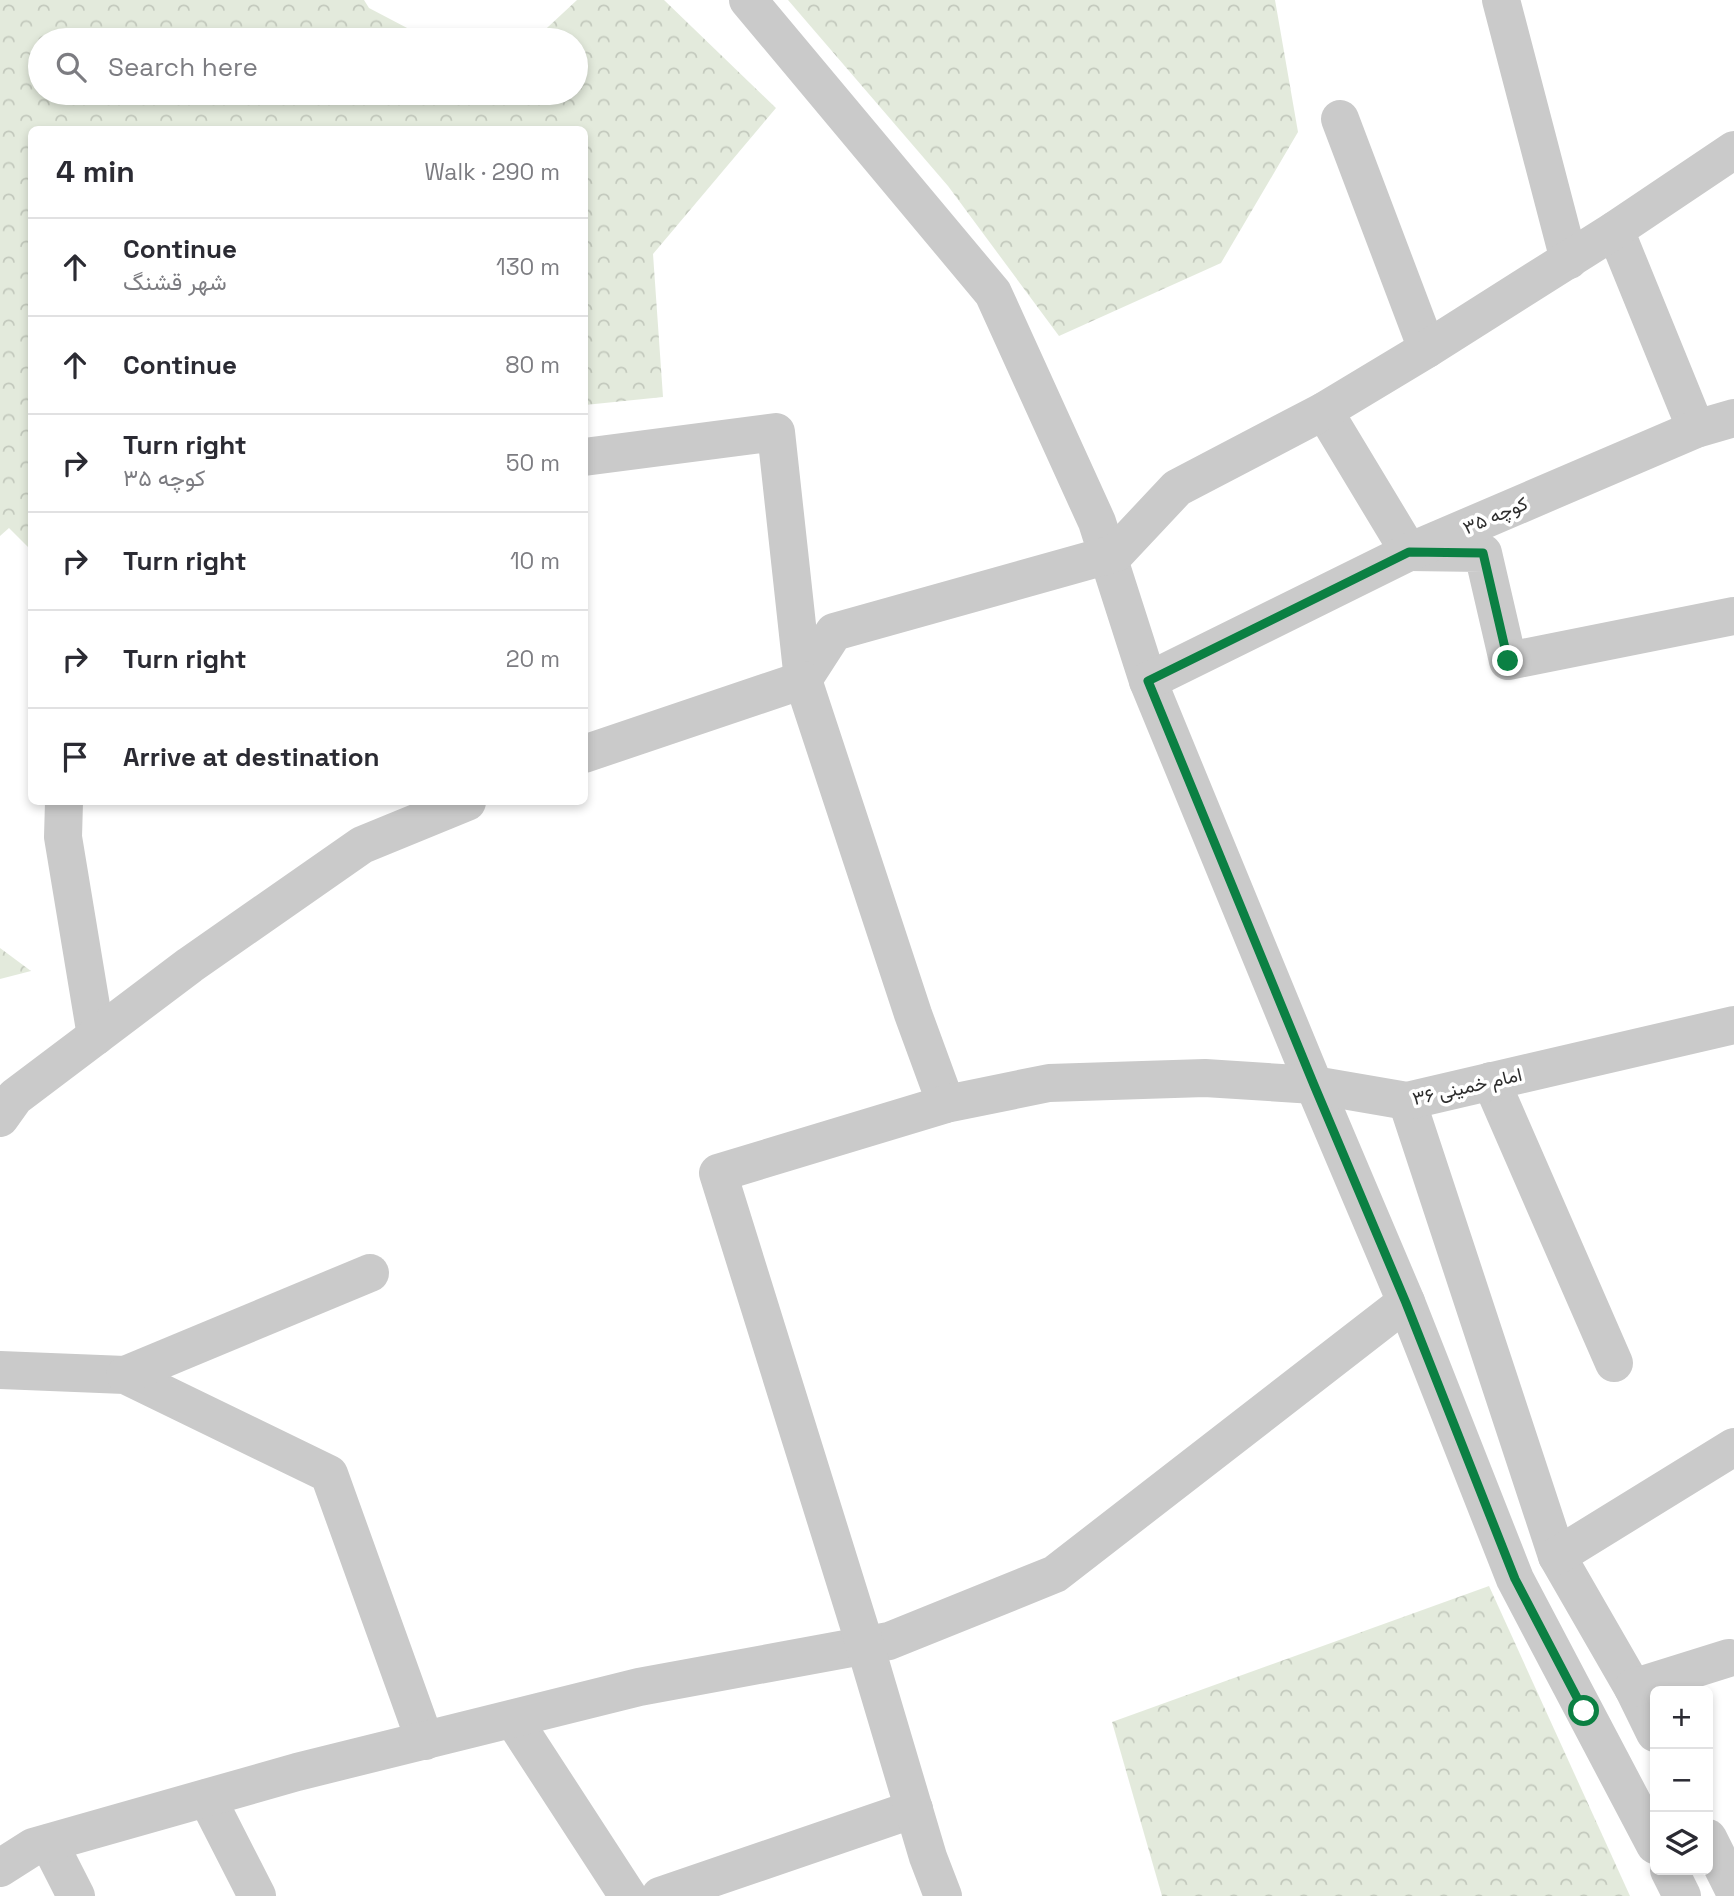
<!DOCTYPE html>
<html lang="en">
<head>
<meta charset="utf-8">
<style>
  :root { --surface:#fff; --page:#f2f2f3; --text:#2b2b33; --muted:#7c7c81; --line:#e1e1e2 }
  body { margin:0; font-family:"Space Grotesk",Vazirmatn,sans-serif; background:var(--page); color:var(--text) }
  .controls { position:absolute; right:21px; bottom:21px; display:grid; overflow:hidden; border-radius:10px; box-shadow:0 4px 10px #0003 }
  .controls button { width:63px; height:63px; display:grid; place-items:center; padding:0; border:0; border-bottom:2px solid var(--line); background:var(--surface); color:var(--text); font:35px sans-serif }
  .stop { position:absolute; width:21px; height:21px; margin:-16px; border:5px solid #0b8043; border-radius:50%; background:#fff }
  .stop.end { background:#0b8043; border-color:#fff; box-shadow:0 2px 7px #0008 }
  .list { margin:0; padding:0; list-style:none }
  h2 { display:flex; justify-content:space-between; align-items:center; height:91px; margin:0; padding:0 28px; font-size:30px }
  h2 small { font-size:23px; font-weight:400; color:var(--muted) }
  .list li { display:grid; grid-template-columns:46px 1fr auto; gap:21px; align-items:center; box-sizing:border-box; height:98px; padding:0 28px; border-top:2px solid var(--line) }
  .list b { display:block; font-size:26px; white-space:nowrap }
  .list p { margin:0; font-size:23px; white-space:nowrap; color:var(--muted) }
  .list em { font-size:23px; font-style:normal; color:var(--muted) }
  .icon { flex:none; width:38px; height:38px; fill:none; stroke:currentColor; stroke-width:2; stroke-linecap:round; stroke-linejoin:round }
  .map { position:relative; flex:none; width:1734px; height:1896px; overflow:hidden }
  .search { position:absolute; background:var(--surface); box-shadow:0 4px 10px #0003; left:28px; top:28px; width:560px; height:77px; display:flex; align-items:center; gap:18px; box-sizing:border-box; padding:0 24px; border-radius:38px; color:var(--muted); font-size:26px }
  .panel { position:absolute; background:var(--surface); box-shadow:0 4px 10px #0003; left:28px; top:126px; width:560px; height:679px; border-radius:10px }
  .map>svg:first-child { display:block }
  .forest { fill:url(#forest-crowns) }
  .lines { fill:none; stroke-linecap:round; stroke-linejoin:round }
  .minor { stroke:#cacaca; stroke-width:38 }
  .route { stroke:#0b8043; stroke-width:9 }
  .labels { text-anchor:middle; stroke-width:7; stroke-linejoin:round; paint-order:stroke }
  .street-label { font-size:19px; fill:#2d2d2d; stroke:#fff }
</style>
</head>
<body>
<div class="map">
<svg width="1734" height="1896" viewBox="0 0 1734 1896">
  <defs>
    <pattern id="forest-crowns" width="20" height="18" patternUnits="userSpaceOnUse" patternTransform="scale(1.75)"><rect width="20" height="18" fill="#e3eadc"/><path d="M2 6a3 3 0 1 1 6 0M12 15a3 3 0 1 1 6 0" fill="none" stroke="#c3c9bd"/></pattern>
  </defs>
  <rect width="100%" height="100%" fill="#fff"/>
  <!-- forest -->
  <g class="forest">
    <path d="M 0,0 L 364,0 L 369,8 L 430,40 L 40,40 L 40,93 L 576,93 L 576,40 L 534,40 L 577,0 L 664,0 L 776,108 L 653,254 L 663,397 L 585,405 L 584,130 L 32,130 L 31,550 L 9,528 L 0,536 Z"/>
    <path d="M 788,0 L 1275,0 L 1298,132 L 1221,263 L 1059,336 L 948,186 Z"/>
    <path d="M 0,948 L 31,971 L 0,979 Z"/>
    <path d="M 1489,1586 L 1630,1896 L 1162,1896 L 1112,1722 Z"/>
  </g>
  <g class="lines">
    <!-- minor -->
    <g class="minor">
      <path d="M 748,0 L 993,293 L 1097,522 L 1148,681 L 1314,1085 L 1406,1302 L 1515,1579 L 1655,1845"/>
      <path d="M 1501,0 L 1569,260"/>
      <path d="M 1340,119 L 1427,349"/>
      <path d="M 1615,230 L 1696,429"/>
      <path d="M 1324,411 L 1409,552 L 1483,553 L 1508,661 L 1734,616"/>
      <path d="M 584,457 L 776,432 L 803,680 L 834,632 L 1116,553 L 1177,488 L 1324,411 L 1427,349 L 1615,230 L 1734,150"/>
      <path d="M 1148,681 L 1409,552 L 1696,429 L 1734,418"/>
      <path d="M 584,754 L 803,680 L 913,1014 L 946,1104"/>
      <path d="M 64,802 L 63,837 L 96,1036"/>
      <path d="M 1491,1081 L 1614,1363"/>
      <path d="M 1407,1101 L 1557,1556 L 1633,1688 L 1655,1733"/>
      <path d="M 0,1118 L 15,1097 L 190,965 L 362,845 L 467,802"/>
      <path d="M 0,1370 L 125,1375 L 329,1474 L 425,1741"/>
      <path d="M 125,1375 L 370,1273"/>
      <path d="M 1557,1556 L 1734,1447"/>
      <path d="M 1633,1688 L 1729,1658"/>
      <path d="M 513,1719 L 628,1896"/>
      <path d="M 207,1798 L 257,1896"/>
      <path d="M 1708,1838 L 1734,1890"/>
      <path d="M 49,1843 L 76,1896"/>
      <path d="M 0,1868 L 33,1847 L 297,1772 L 639,1687 L 889,1641 L 1055,1574 L 1406,1302"/>
      <path d="M 1669,1870 L 1682,1896"/>
      <path d="M 660,1896 L 914,1809"/>
      <path d="M 943,1896 L 928,1857 L 865,1645 L 718,1173 L 946,1104 L 1049,1083 L 1205,1078 L 1314,1085 L 1407,1101 L 1734,1025"/>
    </g>
  </g>
  <g class="lines">
    <!-- route -->
    <path class="route" d="M 1508,661 L 1483,553 L 1409,552 L 1148,681 L 1314,1085 L 1406,1303 L 1515,1579 L 1584,1711"/>
  </g>
  <g class="labels">
    <!-- street labels -->
    <g class="street-label">
      <text transform="translate(1495 515) rotate(-23)" y="7">کوچه ۳۵</text>
      <text transform="translate(1467 1086) rotate(-13)" y="7">۳۶ امام خمینی</text>
    </g>
  </g>
</svg>
<div class="controls">
<button>+</button>
<button>−</button>
<button><svg class="icon" aria-label="layers" viewBox="0 0 24 24"><path d="M12 4l9 5-9 5-9-5zM3 14l9 5 9-5"/></svg></button>
</div>
<div class="stop" style="left:1584px;top:1711px"></div>
<div class="stop end" style="left:1508px;top:661px"></div>
<div class="search"><svg class="icon" aria-label="search" viewBox="0 0 24 24"><circle cx="10" cy="10" r="6"/><path d="M15 15l6 6"/></svg>Search here</div>
<section class="panel">
<h2>4 min<small>Walk · 290 m</small></h2>
<ul class="list">
<li><svg class="icon" aria-label="ahead" viewBox="0 0 24 24"><path d="M12 20V5M6 11l6-6 6 6"/></svg><div><b>Continue</b><p>شهر قشنگ</p></div><em>130 m</em></li>
<li><svg class="icon" aria-label="ahead" viewBox="0 0 24 24"><path d="M12 20V5M6 11l6-6 6 6"/></svg><div><b>Continue</b></div><em>80 m</em></li>
<li><svg class="icon" aria-label="right" viewBox="0 0 24 24"><path d="M7 20v-9h11M14 6l5 5-5 5"/></svg><div><b>Turn right</b><p>کوچه ۳۵</p></div><em>50 m</em></li>
<li><svg class="icon" aria-label="right" viewBox="0 0 24 24"><path d="M7 20v-9h11M14 6l5 5-5 5"/></svg><div><b>Turn right</b></div><em>10 m</em></li>
<li><svg class="icon" aria-label="right" viewBox="0 0 24 24"><path d="M7 20v-9h11M14 6l5 5-5 5"/></svg><div><b>Turn right</b></div><em>20 m</em></li>
<li><svg class="icon" aria-label="arrive" viewBox="0 0 24 24"><path d="M6 21V4h12l-3 4 3 4H6"/></svg><div><b>Arrive at destination</b></div></li>
</ul>
</section>
</div>
</body>
</html>
